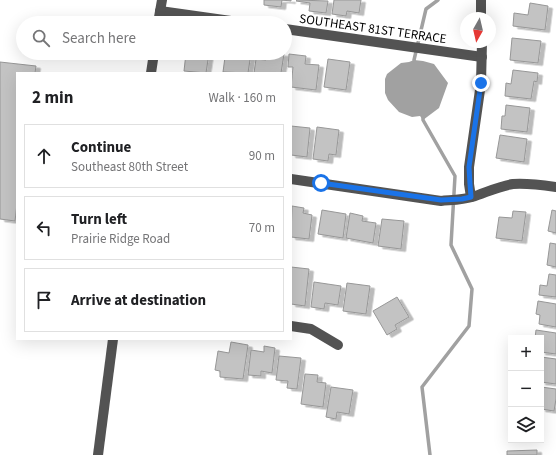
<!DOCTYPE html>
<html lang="en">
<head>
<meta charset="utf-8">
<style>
  :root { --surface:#fff; --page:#f2f2f2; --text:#202124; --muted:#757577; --line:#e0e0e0 }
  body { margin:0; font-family:"Source Sans 3",sans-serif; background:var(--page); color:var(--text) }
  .controls { position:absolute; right:12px; bottom:12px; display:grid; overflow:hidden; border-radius:0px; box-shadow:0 4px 16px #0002 }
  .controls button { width:36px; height:36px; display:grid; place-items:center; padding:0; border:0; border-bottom:1px solid var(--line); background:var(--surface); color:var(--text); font:20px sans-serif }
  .compass { position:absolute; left:460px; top:12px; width:36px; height:36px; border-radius:50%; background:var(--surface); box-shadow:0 4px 16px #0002; rotate:188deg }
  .stop { position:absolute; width:12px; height:12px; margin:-9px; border:3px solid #1a73e8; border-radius:50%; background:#fff }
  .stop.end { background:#1a73e8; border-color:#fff; box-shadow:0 1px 4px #0008 }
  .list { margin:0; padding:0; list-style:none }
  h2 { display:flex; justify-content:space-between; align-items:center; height:52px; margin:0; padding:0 16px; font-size:17px }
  h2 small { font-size:13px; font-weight:400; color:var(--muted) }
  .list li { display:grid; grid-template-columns:26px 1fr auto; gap:12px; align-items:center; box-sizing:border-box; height:64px; margin:0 8px 8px; padding:0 8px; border:1px solid var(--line); border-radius:0px }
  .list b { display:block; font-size:15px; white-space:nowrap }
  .list p { margin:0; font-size:13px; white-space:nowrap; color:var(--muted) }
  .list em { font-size:13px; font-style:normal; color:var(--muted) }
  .icon { flex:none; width:22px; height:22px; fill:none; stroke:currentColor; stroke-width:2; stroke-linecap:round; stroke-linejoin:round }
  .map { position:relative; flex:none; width:556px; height:455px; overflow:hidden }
  .search { position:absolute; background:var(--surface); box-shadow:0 4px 16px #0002; left:16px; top:16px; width:276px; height:44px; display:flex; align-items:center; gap:10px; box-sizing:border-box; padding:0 14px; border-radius:22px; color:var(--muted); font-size:15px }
  .panel { position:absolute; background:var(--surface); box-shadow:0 4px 16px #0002; left:16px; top:72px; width:276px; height:268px; border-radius:0px }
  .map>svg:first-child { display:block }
  .water { fill:#a1a1a1 }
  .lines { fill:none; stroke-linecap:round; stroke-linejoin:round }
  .stream { stroke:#a1a1a1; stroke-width:3.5 }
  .building { fill:#c3c3c3; stroke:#979797; filter:url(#shadow) }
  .minor { stroke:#535353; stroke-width:10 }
  .route { stroke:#1a73e8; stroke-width:5 }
  .labels { text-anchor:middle; stroke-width:3.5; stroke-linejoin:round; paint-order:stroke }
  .street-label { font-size:13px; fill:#000; stroke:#fff }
</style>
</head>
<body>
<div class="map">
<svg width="556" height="455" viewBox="0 0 556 455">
  <defs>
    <filter id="shadow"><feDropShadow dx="4.5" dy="2.5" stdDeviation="0" flood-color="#0004"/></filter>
  </defs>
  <rect width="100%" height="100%" fill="#fff"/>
  <!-- water -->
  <path class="water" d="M 414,60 L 423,61 L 434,64 L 448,83 L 439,108 L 423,120 L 420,116 L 412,117 L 399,112 L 388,100 L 385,93 L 385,79 L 387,74 L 401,63 L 409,62 Z"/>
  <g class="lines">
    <!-- stream -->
    <g class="stream">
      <path d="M 415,63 L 414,60 L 426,9 L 438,0"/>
      <path d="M 423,117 L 423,120 L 455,176 L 451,245 L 472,289 L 469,326 L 422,387 L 430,455"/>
    </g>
  </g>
  <!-- building -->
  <g class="building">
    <path d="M 264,0 L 291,0 L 291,1 L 282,0 L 281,7 L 264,5 Z"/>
    <path d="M 297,0 L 328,1 L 326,13 L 309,11 L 310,3 L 296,1 Z"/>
    <path d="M 334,0 L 361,0 L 359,13 L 347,11 L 346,16 L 332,14 Z"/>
    <path d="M 530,3 L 548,6 L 545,30 L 513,26 L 514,13 L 528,15 Z"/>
    <path d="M 512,38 L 541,41 L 538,63 L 510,60 Z"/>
    <path d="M 186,53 L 209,53 L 206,73 L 184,71 Z"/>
    <path d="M 220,53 L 251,53 L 248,73 L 223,72 L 225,57 L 220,56 Z"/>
    <path d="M 267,53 L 284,54 L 281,73 L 254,73 L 256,59 L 266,60 Z"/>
    <path d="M 289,54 L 306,56 L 305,64 L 319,65 L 316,90 L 291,87 L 293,67 L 288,67 Z"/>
    <path d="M 328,59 L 350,62 L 346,90 L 324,87 Z"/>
    <path d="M 0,62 L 36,66 L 35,73 L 17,73 L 17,204 L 15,221 L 0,219 Z"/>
    <path d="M 513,70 L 538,73 L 537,82 L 534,81 L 531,99 L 505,96 L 506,83 L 511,84 Z"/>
    <path d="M 506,105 L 530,108 L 527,132 L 501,129 L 502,116 L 505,116 Z"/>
    <path d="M 291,126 L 310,128 L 307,157 L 291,155 Z"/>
    <path d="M 317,127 L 339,130 L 336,155 L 329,154 L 328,161 L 313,159 Z"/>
    <path d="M 500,135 L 527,139 L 524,162 L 496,158 Z"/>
    <path d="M 292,206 L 304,208 L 303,213 L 312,215 L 309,239 L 291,237 Z"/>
    <path d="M 322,210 L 346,214 L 343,238 L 318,234 Z"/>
    <path d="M 552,210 L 556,211 L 556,233 L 548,231 Z"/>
    <path d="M 513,211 L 526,212 L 522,241 L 496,238 L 499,217 L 512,218 Z"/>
    <path d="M 350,213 L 363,216 L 362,221 L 376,223 L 373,243 L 346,238 Z"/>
    <path d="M 382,219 L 404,221 L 401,249 L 378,246 Z"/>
    <path d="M 550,243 L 556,244 L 556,267 L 547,265 Z"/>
    <path d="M 291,267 L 309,269 L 305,306 L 291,304 Z"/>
    <path d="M 549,274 L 556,275 L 556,297 L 539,295 L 540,285 L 547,286 Z"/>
    <path d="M 314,282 L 341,286 L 338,305 L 325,303 L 324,309 L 311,307 Z"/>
    <path d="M 347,283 L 370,286 L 366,314 L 343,311 Z"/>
    <path d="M 397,297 L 409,317 L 395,325 L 397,329 L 387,335 L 373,311 Z"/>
    <path d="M 538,301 L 556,304 L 556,327 L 539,324 L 540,315 L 536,314 Z"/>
    <path d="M 536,330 L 556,333 L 556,354 L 541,352 L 541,338 L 535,338 Z"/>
    <path d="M 231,342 L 248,345 L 243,379 L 220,377 L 220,371 L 215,370 L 218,351 L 229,353 Z"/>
    <path d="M 264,346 L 275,348 L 272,373 L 261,371 L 261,376 L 248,375 L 251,350 L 264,352 Z"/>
    <path d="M 279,356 L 301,358 L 297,389 L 287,388 L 288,381 L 276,380 Z"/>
    <path d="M 541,357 L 556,359 L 556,384 L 541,382 Z"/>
    <path d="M 305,374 L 318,375 L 317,382 L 326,383 L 323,407 L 301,404 Z"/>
    <path d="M 331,387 L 353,390 L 349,414 L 337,412 L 336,419 L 326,417 Z"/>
    <path d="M 541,387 L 556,389 L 556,399 L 554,411 L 541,409 Z"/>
    <path d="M 537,450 L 537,455 L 507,455 L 507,451 Z"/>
  </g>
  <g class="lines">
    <!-- minor -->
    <g class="minor">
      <path d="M 481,0 L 481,18"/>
      <path d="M 160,11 L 245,23"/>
      <path d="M 158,23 L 162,0"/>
      <path d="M 285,29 L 461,54 L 482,57"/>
      <path d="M 151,73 L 154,53"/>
      <path d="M 291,179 L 441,201 C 451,200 462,200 472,197 C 485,193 499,186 513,184 C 527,183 542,185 556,187"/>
      <path d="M 471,197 L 469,184 L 469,167 L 481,83 L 482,42"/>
      <path d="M 291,326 L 311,329 L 338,345"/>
      <path d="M 98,455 L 113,339"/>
    </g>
  </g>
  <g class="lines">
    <!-- route -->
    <path class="route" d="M 321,183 L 441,200 L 462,199 L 471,197 L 470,184 L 469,167 L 481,83"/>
  </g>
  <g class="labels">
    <!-- street labels -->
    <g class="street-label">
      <text transform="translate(373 28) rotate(8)" y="5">SOUTHEAST 81ST TERRACE</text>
    </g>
  </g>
</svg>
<div class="controls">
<button>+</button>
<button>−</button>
<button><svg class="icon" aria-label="layers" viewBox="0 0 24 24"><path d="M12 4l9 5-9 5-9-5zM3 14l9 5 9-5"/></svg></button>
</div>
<svg class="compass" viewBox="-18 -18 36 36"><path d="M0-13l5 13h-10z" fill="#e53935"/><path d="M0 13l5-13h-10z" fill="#757577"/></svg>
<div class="stop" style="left:321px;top:183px"></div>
<div class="stop end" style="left:481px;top:83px"></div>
<div class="search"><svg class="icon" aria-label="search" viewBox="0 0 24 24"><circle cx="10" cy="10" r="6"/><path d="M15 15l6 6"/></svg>Search here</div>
<section class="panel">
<h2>2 min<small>Walk · 160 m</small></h2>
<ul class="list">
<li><svg class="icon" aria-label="ahead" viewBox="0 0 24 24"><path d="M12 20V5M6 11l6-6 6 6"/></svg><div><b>Continue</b><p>Southeast 80th Street</p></div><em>90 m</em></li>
<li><svg class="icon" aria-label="left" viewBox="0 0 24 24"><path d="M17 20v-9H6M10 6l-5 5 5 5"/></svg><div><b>Turn left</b><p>Prairie Ridge Road</p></div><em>70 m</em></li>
<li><svg class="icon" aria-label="arrive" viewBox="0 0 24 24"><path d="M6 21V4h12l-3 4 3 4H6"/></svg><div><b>Arrive at destination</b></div></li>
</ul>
</section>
</div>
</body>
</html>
